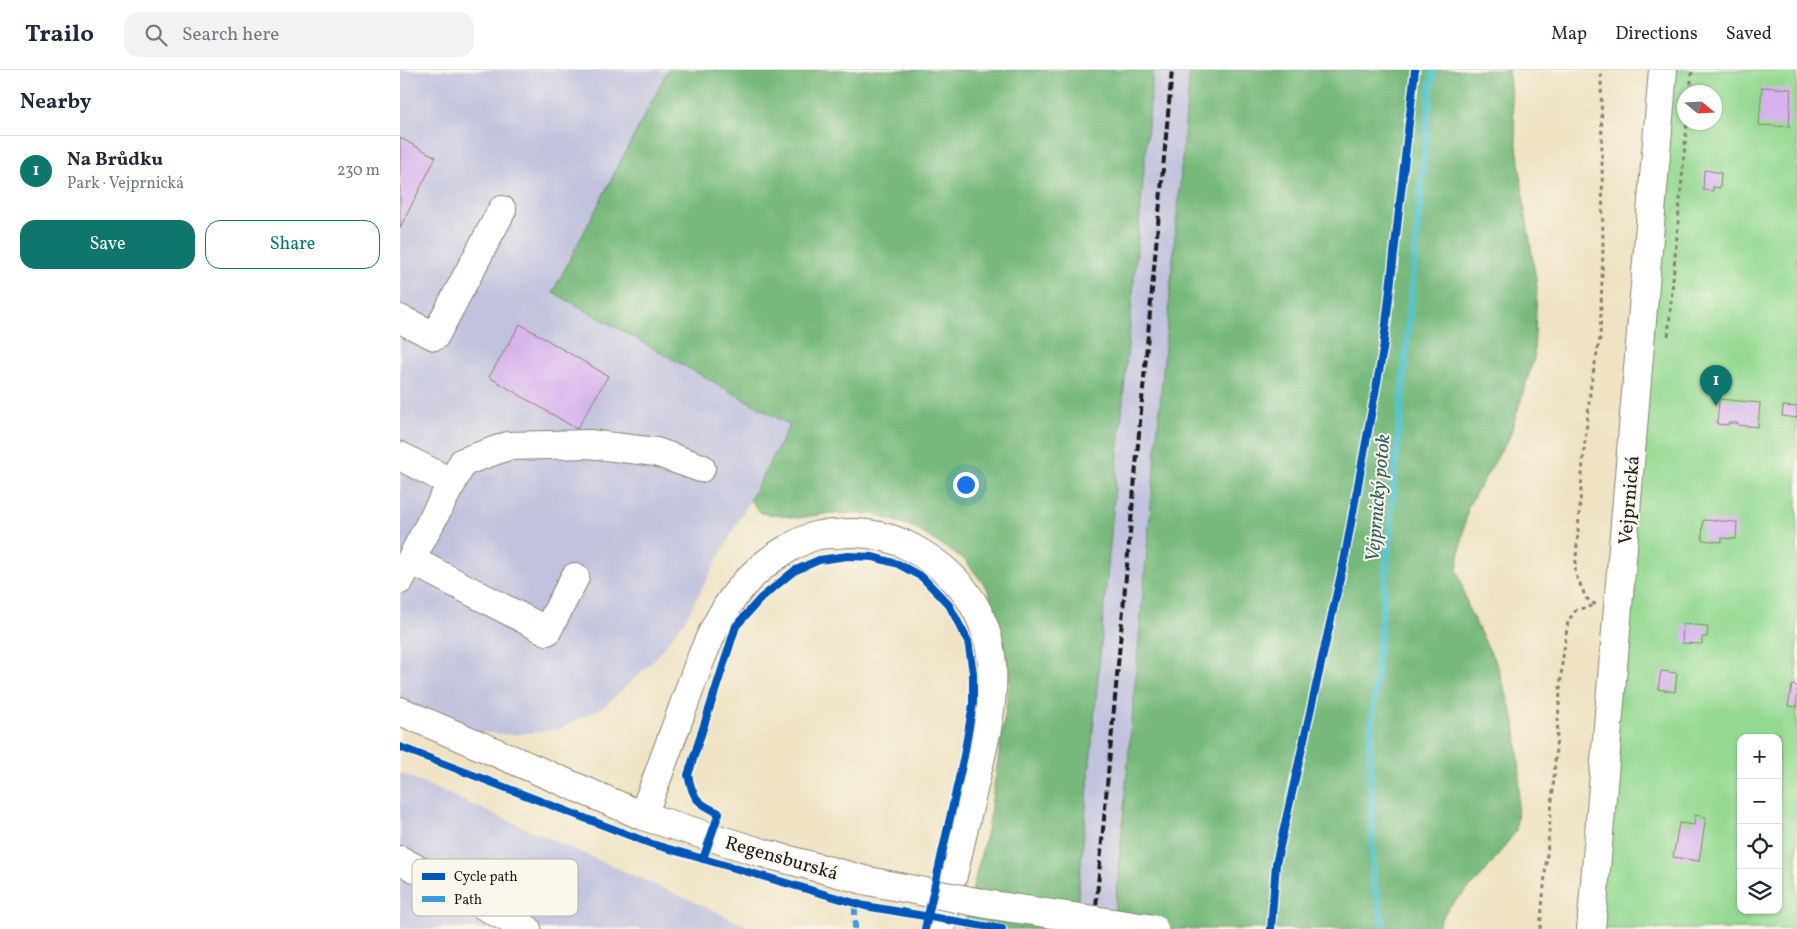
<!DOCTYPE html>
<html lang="en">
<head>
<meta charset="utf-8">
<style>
  :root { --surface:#fff; --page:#f2f2f3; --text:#1f2937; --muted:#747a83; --line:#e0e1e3; --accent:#0f766e }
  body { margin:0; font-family:Vollkorn,serif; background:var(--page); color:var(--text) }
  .controls { position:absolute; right:15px; bottom:15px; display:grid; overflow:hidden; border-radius:10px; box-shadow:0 1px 4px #0004 }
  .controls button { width:45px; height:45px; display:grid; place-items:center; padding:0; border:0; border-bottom:1px solid var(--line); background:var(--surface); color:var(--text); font:25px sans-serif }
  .compass { position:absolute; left:1277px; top:15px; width:45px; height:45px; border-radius:50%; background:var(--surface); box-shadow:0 1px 4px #0004; rotate:108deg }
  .you { position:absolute; left:565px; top:414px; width:18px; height:18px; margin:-12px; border:4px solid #fff; border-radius:50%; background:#1a73e8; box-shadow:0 0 0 8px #1a73e833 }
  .badge { display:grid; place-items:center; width:32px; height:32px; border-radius:50%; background:var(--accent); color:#fff; font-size:16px; font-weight:700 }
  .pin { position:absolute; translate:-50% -41px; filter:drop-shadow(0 1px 2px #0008) }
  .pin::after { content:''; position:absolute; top:26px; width:18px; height:15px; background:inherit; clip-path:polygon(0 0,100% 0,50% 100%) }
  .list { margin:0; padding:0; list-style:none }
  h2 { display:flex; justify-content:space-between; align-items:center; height:65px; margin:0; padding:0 20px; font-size:21px }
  h2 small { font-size:16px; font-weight:400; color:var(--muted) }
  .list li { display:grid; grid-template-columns:32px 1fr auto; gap:15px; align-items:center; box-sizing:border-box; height:70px; padding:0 20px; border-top:1px solid var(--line) }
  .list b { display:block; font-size:19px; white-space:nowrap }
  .list p { margin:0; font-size:16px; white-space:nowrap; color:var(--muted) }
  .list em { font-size:16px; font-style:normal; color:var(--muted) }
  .actions { display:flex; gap:10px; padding:15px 20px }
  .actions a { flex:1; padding:11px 0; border:1px solid var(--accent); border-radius:15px; text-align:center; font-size:18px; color:var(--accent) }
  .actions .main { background:var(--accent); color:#fff }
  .icon { flex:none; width:28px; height:28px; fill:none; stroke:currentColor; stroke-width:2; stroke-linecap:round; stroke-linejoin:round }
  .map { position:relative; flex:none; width:1397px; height:859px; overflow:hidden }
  header { display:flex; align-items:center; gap:30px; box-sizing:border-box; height:70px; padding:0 25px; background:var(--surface); border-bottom:1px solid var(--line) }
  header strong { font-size:24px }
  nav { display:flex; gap:28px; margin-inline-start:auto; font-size:18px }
  .search { width:350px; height:45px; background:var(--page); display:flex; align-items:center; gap:12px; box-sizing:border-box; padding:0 18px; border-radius:15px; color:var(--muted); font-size:19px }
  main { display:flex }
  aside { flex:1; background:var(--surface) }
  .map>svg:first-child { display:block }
  .industrial { fill:#c1c2dd }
  .green { fill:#94d992; stroke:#587a57; fill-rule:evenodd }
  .forest { fill:#77b97c; stroke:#4a6a4c }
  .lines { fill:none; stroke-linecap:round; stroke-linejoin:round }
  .stream { stroke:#57c4cc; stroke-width:7 }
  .building { fill:#d5b1ed }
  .minor-casing { stroke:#868070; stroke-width:30 }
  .major-casing { stroke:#868070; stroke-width:30 }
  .path { stroke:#868070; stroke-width:3; stroke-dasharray:4 4; stroke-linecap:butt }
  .minor { stroke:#fff; stroke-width:28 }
  .major { stroke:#fff; stroke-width:28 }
  .rail { stroke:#1c1c1c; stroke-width:4; stroke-dasharray:8 4; stroke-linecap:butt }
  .major-bridge-casing { stroke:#868070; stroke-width:30; stroke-linecap:butt }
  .major-bridge { stroke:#fff; stroke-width:28 }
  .quiet { stroke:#3c9bdf; stroke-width:6; stroke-dasharray:12 6; stroke-linecap:butt }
  .cycleway-casing { stroke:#fbf7ec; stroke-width:11 }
  .cycleway { stroke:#0057b8; stroke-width:8 }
  .labels { text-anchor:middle; stroke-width:4; stroke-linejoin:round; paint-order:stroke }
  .street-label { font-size:19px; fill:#1c1c1c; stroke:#fbf7ec }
  .water-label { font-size:20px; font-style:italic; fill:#345f62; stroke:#fbf7ec }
  .key { fill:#fbf7ec; stroke:#b8b5ae; stroke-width:1 }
  .key-label { font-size:14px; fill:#1c1c1c }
</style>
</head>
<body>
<header>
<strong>Trailo</strong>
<div class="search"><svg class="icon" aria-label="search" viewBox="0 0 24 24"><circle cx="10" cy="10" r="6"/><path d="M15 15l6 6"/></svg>Search here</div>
<nav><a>Map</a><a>Directions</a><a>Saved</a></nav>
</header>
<main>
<aside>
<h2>Nearby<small></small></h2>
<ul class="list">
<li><span class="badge">1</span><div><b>Na Brůdku</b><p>Park · Vejprnická</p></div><em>230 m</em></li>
</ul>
<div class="actions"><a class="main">Save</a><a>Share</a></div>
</aside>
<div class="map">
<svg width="1397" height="859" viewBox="0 0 1397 859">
  <rect width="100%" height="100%" fill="#fbf7ec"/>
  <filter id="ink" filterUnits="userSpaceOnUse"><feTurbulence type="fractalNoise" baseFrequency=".02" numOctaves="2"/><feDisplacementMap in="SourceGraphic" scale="10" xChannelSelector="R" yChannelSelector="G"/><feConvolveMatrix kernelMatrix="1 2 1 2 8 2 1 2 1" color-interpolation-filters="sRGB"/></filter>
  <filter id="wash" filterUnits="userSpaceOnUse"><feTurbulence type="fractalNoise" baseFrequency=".0096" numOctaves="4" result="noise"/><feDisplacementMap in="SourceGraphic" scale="20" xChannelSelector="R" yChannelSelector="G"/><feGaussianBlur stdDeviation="1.12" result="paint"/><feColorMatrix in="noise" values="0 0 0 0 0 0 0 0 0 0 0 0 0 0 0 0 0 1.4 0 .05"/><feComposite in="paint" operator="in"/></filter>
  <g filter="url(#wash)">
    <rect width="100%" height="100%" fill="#efe3c4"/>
    <!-- industrial -->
    <g class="industrial">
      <path d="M 0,0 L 268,0 L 153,222 L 390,355 L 285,550 L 255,589 L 205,636 L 159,659 L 112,665 L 60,660 L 0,631 Z"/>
      <path d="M 753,0 L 790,0 L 712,859 L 675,859 Z"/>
      <path d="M 0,703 L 299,834 L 353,859 L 0,859 Z"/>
    </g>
    <!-- green -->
    <path class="green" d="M 1263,0 L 1397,0 L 1397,859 L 1191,859 ZM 1284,22 L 1314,22 L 1314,52 L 1284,52 ZM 1341,668 L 1378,668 L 1378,840 L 1341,840 Z"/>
    <!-- forest -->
    <g class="forest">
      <path d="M 268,0 L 753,0 L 675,859 L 563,859 L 588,756 L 610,611 L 598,548 L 587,518 L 565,490 L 513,457 L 473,444 L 431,443 L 398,448 L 361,443 L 350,430 L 390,355 L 153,222 Z"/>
      <path d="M 790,0 L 1108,0 L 1124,133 L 1137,216 L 1134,288 L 1109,368 L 1068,436 L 1057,499 L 1069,540 L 1098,597 L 1115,652 L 1120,705 L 1116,761 L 1081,807 L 1048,838 L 1039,853 L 1039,859 L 713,859 Z"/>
    </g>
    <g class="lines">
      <!-- stream -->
      <path class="stream" d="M 985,859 L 973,812 L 970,674 L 1028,43 L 1033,0"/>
    </g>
    <g id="blocks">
      <!-- building -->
      <g class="building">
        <path d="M 1362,17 L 1391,19 L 1389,57 L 1359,55 Z"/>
        <path d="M 0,68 L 36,87 L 0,158 Z"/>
        <path d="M 1304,100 L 1321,103 L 1320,118 L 1313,117 L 1313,121 L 1303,120 Z"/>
        <path d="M 120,254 L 208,306 L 177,359 L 89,307 Z"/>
        <path d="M 1319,329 L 1360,333 L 1358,357 L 1337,355 L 1338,353 L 1328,353 L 1328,355 L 1317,354 Z"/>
        <path d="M 1383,336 L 1397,337 L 1397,348 L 1382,346 Z"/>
        <path d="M 1303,450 L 1337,452 L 1336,469 L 1322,468 L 1322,472 L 1302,470 Z"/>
        <path d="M 1283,554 L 1308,556 L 1307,567 L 1302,567 L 1302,574 L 1282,573 Z"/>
        <path d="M 1261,601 L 1277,603 L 1275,622 L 1258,619 Z"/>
        <path d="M 1392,615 L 1397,616 L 1397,637 L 1388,636 Z"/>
        <path d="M 1295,745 L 1306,747 L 1299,791 L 1273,787 L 1279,753 L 1294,755 Z"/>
      </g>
    </g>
  </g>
  <g filter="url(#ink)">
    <use href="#blocks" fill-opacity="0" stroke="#868070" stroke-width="1"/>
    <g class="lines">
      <defs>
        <g id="minor">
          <path d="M 0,249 L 35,266 L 102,140"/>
          <path d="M 0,386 L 52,413"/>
          <path d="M 11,490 L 147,561 L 175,507"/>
          <path d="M 0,510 L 63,392 L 108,376 L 189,374 L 256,382 L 301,398"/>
          <path d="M 0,790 L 127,859"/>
        </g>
        <g id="major">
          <path d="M 0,641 L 243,746 L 363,783 L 468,811"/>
          <path d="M 243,746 C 256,711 269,675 282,640 C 305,577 323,517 384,481 C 394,475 405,469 415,466 C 422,464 430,464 437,464 C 460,461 487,465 508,476 C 553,499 583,533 591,584 C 597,630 583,676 573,720 C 562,766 551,813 541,859"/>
          <path d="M 1191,859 L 1263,0"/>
        </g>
      </defs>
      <!-- minor casing -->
      <use href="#minor" class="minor-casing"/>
      <!-- major casing -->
      <use href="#major" class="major-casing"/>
      <!-- path -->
      <g class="path">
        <path d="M 1290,22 L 1292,0"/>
        <path d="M 1268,266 L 1287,52"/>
        <path d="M 1140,859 L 1153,720 L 1162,594 L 1168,551 L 1176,540 L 1196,535 L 1186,528 L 1175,503 L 1183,391 L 1191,314 L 1200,268 L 1203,178 L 1201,0"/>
      </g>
      <!-- minor -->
      <use href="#minor" class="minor"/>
      <!-- major -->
      <use href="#major" class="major"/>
      <!-- rail -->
      <path class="rail" d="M 694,859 L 772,0"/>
      <defs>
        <path id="major-bridge" d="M 468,811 L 592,835 L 754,859"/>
      </defs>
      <!-- major-bridge casing -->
      <use href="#major-bridge" class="major-bridge-casing"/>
      <!-- major-bridge -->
      <use href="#major-bridge" class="major-bridge"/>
      <!-- quiet -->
      <path class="quiet" d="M 455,833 L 455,859"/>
      <defs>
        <g id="cycleway">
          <path d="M 0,677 L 252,774 L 465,836 L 602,859"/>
          <path d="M 303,789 L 319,743 C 297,733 293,729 288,705 L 336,556 L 361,528 L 394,501 L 419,490 L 448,486 L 473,487 L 498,494 L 522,507 L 549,535 L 568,571 L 573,603 L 573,634 L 564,686 L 525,859"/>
          <path d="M 871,859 L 876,794 L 944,491 L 983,280 L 1015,0"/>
        </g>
      </defs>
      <!-- cycleway casing -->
      <use href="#cycleway" class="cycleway-casing"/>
      <!-- cycleway -->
      <use href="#cycleway" class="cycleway"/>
    </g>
  </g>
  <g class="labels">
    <!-- street labels -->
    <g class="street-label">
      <text transform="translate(1228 430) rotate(-85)" y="7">Vejprnická</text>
      <text transform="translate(382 787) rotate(16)" y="7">Regensburská</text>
    </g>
    <!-- water labels -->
    <g class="water-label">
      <text transform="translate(977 428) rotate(-85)" y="7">Vejprnický potok</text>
    </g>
  </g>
  <!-- legend -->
  <rect x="12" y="789" width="166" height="57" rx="8" class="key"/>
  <rect x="22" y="803" width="23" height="7" fill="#0057b8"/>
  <rect x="22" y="826" width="23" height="6" fill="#3c9bdf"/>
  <g class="key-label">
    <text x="54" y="811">Cycle path</text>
    <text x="54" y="834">Path</text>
  </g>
</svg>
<div class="controls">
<button>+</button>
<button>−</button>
<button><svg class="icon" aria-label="locate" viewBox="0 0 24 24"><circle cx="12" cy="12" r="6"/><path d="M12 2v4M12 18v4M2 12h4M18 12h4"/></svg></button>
<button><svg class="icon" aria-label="layers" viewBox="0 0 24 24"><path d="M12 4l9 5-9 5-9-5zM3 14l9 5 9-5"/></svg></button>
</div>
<svg class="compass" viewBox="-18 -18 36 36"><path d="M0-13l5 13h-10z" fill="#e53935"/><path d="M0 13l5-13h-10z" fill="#747a83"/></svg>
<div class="you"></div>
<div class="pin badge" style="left:1316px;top:336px">1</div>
</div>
</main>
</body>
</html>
